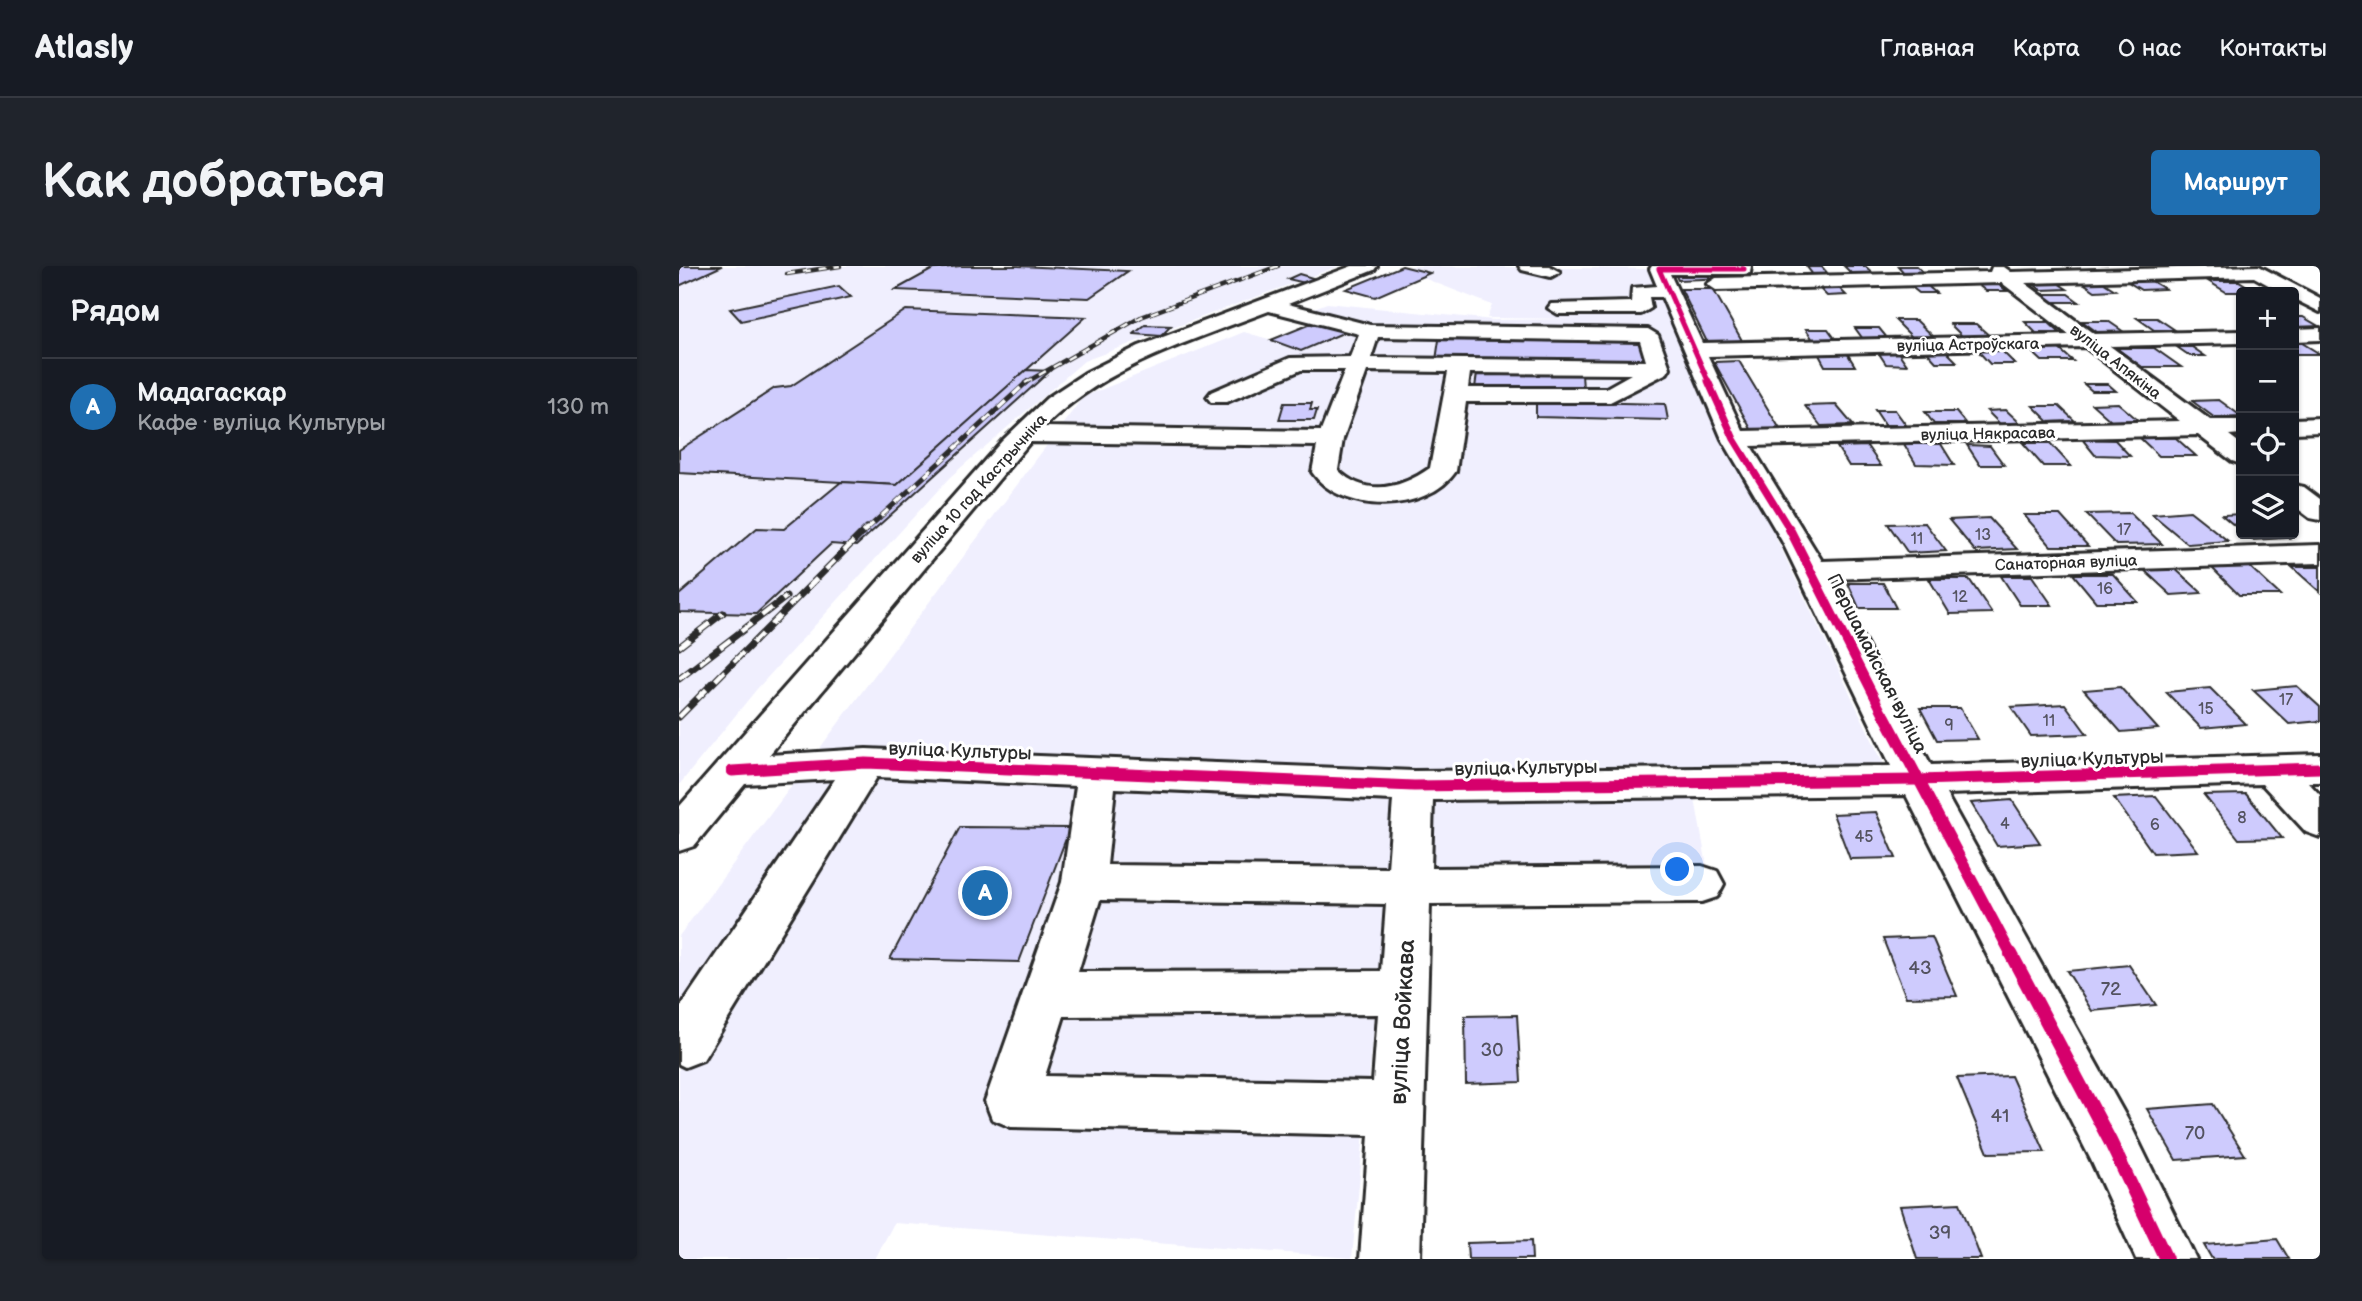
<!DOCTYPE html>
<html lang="ru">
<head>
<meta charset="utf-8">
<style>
  :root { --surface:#171b24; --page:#20242c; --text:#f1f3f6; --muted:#9ea1a6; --line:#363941; --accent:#1f6fb2 }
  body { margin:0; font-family:"Balsamiq Sans",sans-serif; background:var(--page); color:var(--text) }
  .controls { position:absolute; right:21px; top:21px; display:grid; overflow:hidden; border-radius:7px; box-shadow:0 2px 5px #0004 }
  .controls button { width:63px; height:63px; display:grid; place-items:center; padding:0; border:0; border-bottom:2px solid var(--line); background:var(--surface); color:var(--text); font:35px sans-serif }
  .you { position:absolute; left:999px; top:604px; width:24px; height:24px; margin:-18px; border:5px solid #fff; border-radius:50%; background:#1a73e8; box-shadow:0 0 0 10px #1a73e833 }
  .badge { display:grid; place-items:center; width:46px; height:46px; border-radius:50%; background:var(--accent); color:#fff; font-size:23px; font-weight:700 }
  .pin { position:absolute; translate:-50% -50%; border:4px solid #fff; box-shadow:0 2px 7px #0006 }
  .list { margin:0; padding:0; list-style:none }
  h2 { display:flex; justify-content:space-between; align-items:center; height:91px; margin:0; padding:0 28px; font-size:30px }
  h2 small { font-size:23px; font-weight:400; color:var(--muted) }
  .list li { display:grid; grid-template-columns:46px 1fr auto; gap:21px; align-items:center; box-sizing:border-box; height:98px; padding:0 28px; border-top:2px solid var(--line) }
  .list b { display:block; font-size:26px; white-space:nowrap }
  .list p { margin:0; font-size:23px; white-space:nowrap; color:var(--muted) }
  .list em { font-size:23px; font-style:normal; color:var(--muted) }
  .icon { flex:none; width:38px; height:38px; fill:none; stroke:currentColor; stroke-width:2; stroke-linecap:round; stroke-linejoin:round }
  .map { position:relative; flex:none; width:1641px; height:993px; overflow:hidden; border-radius:7px }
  header { display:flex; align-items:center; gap:42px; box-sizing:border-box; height:98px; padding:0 35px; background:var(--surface); border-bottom:2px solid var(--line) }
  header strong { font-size:33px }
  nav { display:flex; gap:38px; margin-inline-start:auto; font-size:24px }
  .intro { display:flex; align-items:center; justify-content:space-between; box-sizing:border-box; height:168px; padding:0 42px }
  h1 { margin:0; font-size:49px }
  .button { padding:18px 32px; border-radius:7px; background:var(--accent); color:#fff; font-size:24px; font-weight:700 }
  main { display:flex; gap:42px; padding:0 42px }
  aside { flex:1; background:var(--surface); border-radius:7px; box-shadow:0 2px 5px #0004 }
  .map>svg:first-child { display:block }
  .built { fill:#f0effe }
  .building { fill:#cecbfd; stroke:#2b2b2b; stroke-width:2 }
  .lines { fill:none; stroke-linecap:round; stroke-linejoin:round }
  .minor-casing { stroke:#2b2b2b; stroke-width:6 }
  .minor { fill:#fff; fill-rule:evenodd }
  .rail-far2-casing { stroke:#2b2b2b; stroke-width:4.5 }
  .rail-far1-casing { stroke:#2b2b2b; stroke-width:5 }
  .rail-casing { stroke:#2b2b2b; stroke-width:7 }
  .rail-far2 { stroke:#fff; stroke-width:2.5; stroke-dasharray:8; stroke-linecap:butt }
  .rail-far1 { stroke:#fff; stroke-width:3.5; stroke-dasharray:10; stroke-linecap:butt }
  .rail { stroke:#fff; stroke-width:4.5; stroke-dasharray:13; stroke-linecap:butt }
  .cycleway-far4-casing { stroke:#fff; stroke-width:8 }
  .cycleway-far3-casing { stroke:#fff; stroke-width:10 }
  .cycleway-far2-casing { stroke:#fff; stroke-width:12 }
  .cycleway-far1-casing { stroke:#fff; stroke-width:16 }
  .cycleway-casing { stroke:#fff; stroke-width:18 }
  .cycleway-far4 { stroke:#d6006c; stroke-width:5 }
  .cycleway-far3 { stroke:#d6006c; stroke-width:7 }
  .cycleway-far2 { stroke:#d6006c; stroke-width:9 }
  .cycleway-far1 { stroke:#d6006c; stroke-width:11 }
  .cycleway { stroke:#d6006c; stroke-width:14 }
  .labels { text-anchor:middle; stroke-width:6; stroke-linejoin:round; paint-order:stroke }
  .far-street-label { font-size:16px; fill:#2b2b2b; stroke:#fff }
  .number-label { font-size:16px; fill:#545360 }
  .street-label { font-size:19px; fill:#2b2b2b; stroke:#fff }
  .near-number-label { font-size:19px; fill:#545360 }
  .near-street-label { font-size:23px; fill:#2b2b2b; stroke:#fff }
</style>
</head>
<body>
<header>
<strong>Atlasly</strong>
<nav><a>Главная</a><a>Карта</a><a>О нас</a><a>Контакты</a></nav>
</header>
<div class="intro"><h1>Как добраться</h1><a class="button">Маршрут</a></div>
<main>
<aside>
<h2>Рядом<small></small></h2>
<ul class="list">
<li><span class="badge">A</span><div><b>Мадагаскар</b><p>Кафе · вуліца Культуры</p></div><em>130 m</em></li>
</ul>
</aside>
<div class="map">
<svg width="1641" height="993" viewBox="0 0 1641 993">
  <rect width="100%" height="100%" fill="#fff"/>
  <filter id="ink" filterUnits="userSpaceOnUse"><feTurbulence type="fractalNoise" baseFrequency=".0143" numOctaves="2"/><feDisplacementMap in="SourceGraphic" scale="14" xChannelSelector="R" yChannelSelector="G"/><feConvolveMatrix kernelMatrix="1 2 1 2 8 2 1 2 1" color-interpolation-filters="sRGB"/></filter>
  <g filter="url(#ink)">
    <!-- built -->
    <g class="built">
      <path d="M 0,0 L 660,0 L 405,95 L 271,211 L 77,424 L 0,519 Z"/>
      <path d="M 733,0 L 969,3 L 1206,501 L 1012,510 L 1029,606 L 710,604 L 673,992 L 215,957 L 196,993 L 0,993 L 0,670 L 404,131 L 565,66 L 593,74 L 649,51 L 630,44 L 648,37 L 814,54 L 903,53 L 808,52 L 813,39 L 742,11 L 750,7 L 729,1 Z"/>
    </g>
    <!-- building -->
    <g class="building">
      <path d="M 0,0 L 43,0 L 0,20 Z"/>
      <path d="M 281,0 L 339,0 L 449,5 L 410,32 L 216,24 L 254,3 Z"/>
      <path d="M 723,0 L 751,7 L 696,31 L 667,23 Z"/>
      <path d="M 1165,0 L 1186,0 L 1196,9 L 1175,10 Z"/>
      <path d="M 1219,0 L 1238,0 L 1246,8 L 1226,8 Z"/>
      <path d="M 1128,1 L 1143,1 L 1150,9 L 1135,10 Z"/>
      <path d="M 1070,6 L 1075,11 L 999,14 L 996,8 Z"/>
      <path d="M 620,8 L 637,13 L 626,17 L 609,13 Z"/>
      <path d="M 1469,13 L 1486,23 L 1462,24 L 1446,14 Z"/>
      <path d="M 1422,15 L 1436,24 L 1416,25 L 1403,16 Z"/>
      <path d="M 1529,15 L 1560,15 L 1578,26 L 1547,26 Z"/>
      <path d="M 1295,16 L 1316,16 L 1328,25 L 1307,25 Z"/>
      <path d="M 1352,16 L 1377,16 L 1388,23 L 1362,24 Z"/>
      <path d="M 1245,17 L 1257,27 L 1240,27 L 1229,18 Z"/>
      <path d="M 1157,19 L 1167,29 L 1148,30 L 1138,20 Z"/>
      <path d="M 160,20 L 172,31 L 62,55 L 51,43 Z"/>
      <path d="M 1002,23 L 1034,23 L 1065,78 L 1029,78 Z"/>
      <path d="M 1363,28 L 1389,28 L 1400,36 L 1374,36 Z"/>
      <path d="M 227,44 L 407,51 L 218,219 L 0,207 L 0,184 L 96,122 L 112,120 Z"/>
      <path d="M 651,50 L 680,60 L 622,85 L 592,74 Z"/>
      <path d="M 1615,51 L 1624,51 L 1641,61 L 1615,62 Z"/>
      <path d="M 1458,52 L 1478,52 L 1496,64 L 1475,64 Z"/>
      <path d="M 1216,54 L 1237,54 L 1256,72 L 1234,72 Z"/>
      <path d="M 1403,55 L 1429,55 L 1448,68 L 1422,69 Z"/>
      <path d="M 1346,56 L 1369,56 L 1381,67 L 1357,67 Z"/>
      <path d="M 1271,58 L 1297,58 L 1312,71 L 1285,72 Z"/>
      <path d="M 466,59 L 492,60 L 482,70 L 455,68 Z"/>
      <path d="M 1176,62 L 1200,62 L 1209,73 L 1184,73 Z"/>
      <path d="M 1127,63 L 1149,63 L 1157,74 L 1134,74 Z"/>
      <path d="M 760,74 L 965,76 L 970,95 L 757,94 Z"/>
      <path d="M 1615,77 L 1623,77 L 1641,88 L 1615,88 Z"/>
      <path d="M 1498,81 L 1513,81 L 1526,90 L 1511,90 Z"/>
      <path d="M 1349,82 L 1379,82 L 1394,95 L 1363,95 Z"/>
      <path d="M 1437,82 L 1475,82 L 1502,101 L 1463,101 Z"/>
      <path d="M 1247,85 L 1267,85 L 1278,96 L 1257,96 Z"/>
      <path d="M 1299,85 L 1323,85 L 1336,98 L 1311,98 Z"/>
      <path d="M 1199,86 L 1219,86 L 1228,99 L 1207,98 Z"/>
      <path d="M 1139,87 L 1168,87 L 1176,100 L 1146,100 Z"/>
      <path d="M 1060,95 L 1101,163 L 1072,163 L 1035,96 Z"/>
      <path d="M 347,104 L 371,105 L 177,280 L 152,278 L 77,348 L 0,346 L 0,329 L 78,262 L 105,263 L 162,216 L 218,219 Z"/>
      <path d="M 798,107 L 903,108 L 904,123 L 796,122 Z"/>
      <path d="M 1405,118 L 1429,118 L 1437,125 L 1413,125 Z"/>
      <path d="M 1540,134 L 1562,150 L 1562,151 L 1536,152 L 1513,135 Z"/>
      <path d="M 857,135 L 986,138 L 989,154 L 857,151 Z"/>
      <path d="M 605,137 L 633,137 L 631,144 L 638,144 L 635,154 L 600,154 Z"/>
      <path d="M 1439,137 L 1459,154 L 1432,155 L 1413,138 Z"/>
      <path d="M 1157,139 L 1174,159 L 1142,160 L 1126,140 Z"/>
      <path d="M 1354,140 L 1380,140 L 1396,155 L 1370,156 Z"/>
      <path d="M 1196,144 L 1216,144 L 1227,159 L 1206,159 Z"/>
      <path d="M 1327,144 L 1341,157 L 1321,158 L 1308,145 Z"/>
      <path d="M 1246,146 L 1277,146 L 1287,158 L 1255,158 Z"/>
      <path d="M 1461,172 L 1497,172 L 1517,190 L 1480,190 Z"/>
      <path d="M 1403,173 L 1436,174 L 1451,190 L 1416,189 Z"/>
      <path d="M 1344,177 L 1371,177 L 1392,200 L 1364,200 Z"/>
      <path d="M 1225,178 L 1262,178 L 1275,199 L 1237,198 Z"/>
      <path d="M 1288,179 L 1311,180 L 1325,199 L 1301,199 Z"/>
      <path d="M 1188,180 L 1202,200 L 1170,200 L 1158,181 Z"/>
      <path d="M 1511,245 L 1549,275 L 1509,278 L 1473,248 Z"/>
      <path d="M 1451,247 L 1483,278 L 1437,279 L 1407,248 Z"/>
      <path d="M 1562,248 L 1562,265 L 1543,249 Z"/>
      <path d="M 1345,249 L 1381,249 L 1409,280 L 1372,280 Z"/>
      <path d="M 1310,252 L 1338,283 L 1296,285 L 1270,254 Z"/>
      <path d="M 1246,257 L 1267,285 L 1229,287 L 1209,258 Z"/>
      <path d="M 1566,268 L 1605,268 L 1610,272 L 1573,274 Z"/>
      <path d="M 1494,301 L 1523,327 L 1492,329 L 1464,303 Z"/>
      <path d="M 1532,301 L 1571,301 L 1601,329 L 1560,329 Z"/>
      <path d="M 1613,301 L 1641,301 L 1641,326 Z"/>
      <path d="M 1394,308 L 1434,308 L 1459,336 L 1417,336 Z"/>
      <path d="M 1322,310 L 1353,310 L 1373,339 L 1341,339 Z"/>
      <path d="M 1250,313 L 1290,313 L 1313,347 L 1271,348 Z"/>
      <path d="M 1169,317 L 1204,317 L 1217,342 L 1180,342 Z"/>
      <path d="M 1618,420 L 1641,441 L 1641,455 L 1610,458 L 1574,424 Z"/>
      <path d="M 1441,421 L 1479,463 L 1442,466 L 1405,424 Z"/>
      <path d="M 1531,422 L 1567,458 L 1522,462 L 1487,426 Z"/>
      <path d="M 1386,438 L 1408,468 L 1352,470 L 1332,441 Z"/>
      <path d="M 1241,442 L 1281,442 L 1299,473 L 1258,474 Z"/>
      <path d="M 1567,528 L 1603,572 L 1560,573 L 1525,529 Z"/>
      <path d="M 1477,530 L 1519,585 L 1474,587 L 1435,532 Z"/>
      <path d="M 1333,534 L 1361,577 L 1318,580 L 1292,537 Z"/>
      <path d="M 1197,546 L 1217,592 L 1171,593 L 1154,548 Z"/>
      <path d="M 281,561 L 391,562 L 340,696 L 211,693 Z"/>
      <path d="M 1253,671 L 1278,730 L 1227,731 L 1204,673 Z"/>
      <path d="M 1450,699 L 1477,739 L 1413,745 L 1388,705 Z"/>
      <path d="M 838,749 L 842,816 L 787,818 L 786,750 Z"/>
      <path d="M 1332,810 L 1366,886 L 1309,887 L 1278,812 Z"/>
      <path d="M 1534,838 L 1566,889 L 1497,894 L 1468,843 Z"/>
      <path d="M 1281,937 L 1302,993 L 1238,993 L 1221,940 Z"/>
      <path d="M 1598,973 L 1610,993 L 1533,993 L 1525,979 Z"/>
      <path d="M 852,975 L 853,993 L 789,993 L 788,977 Z"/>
    </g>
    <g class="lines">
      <defs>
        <g id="minor">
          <path d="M 673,0 L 698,0 L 695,4 L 609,38 L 691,59 L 969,63 L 979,69 L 991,102 L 988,107 L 931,136 L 787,136 L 777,205 C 748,248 662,249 633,206 L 638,180 L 351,176 L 90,489 L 187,483 L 735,505 L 1212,500 L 1103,275 L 1043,173 L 983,31 L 970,31 L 972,42 L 962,48 L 879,48 L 869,42 L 872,38 L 952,36 L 953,22 L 978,20 L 971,3 L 973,0 L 1072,0 L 1071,7 L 1065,8 L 991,8 L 1023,77 L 1390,69 L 1323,17 L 1037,24 L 1028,18 L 1037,12 L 1311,6 L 1313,1 L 1325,1 L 1332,6 L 1580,0 L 1641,32 L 1641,46 L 1615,33 L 1615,26 L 1602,26 L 1575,11 L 1346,17 L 1415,68 L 1562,65 L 1562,77 L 1431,80 L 1531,154 L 1562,154 L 1562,168 L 1550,169 L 1562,178 L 1562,198 L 1553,195 L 1519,169 L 1072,180 L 1143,295 L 1641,279 L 1641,297 L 1152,313 L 1252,499 L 1641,488 L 1641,516 L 1629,516 L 1641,529 L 1641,571 L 1627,566 L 1583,518 L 1267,528 L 1450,856 L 1517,993 L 1457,993 L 1412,894 L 1227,529 L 754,534 L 752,602 L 1023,600 L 1038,605 L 1045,618 L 1038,631 L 1023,636 L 751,638 L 741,993 L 681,993 L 690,869 L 332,861 L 313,853 L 306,835 L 383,616 L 397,520 L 198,511 L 24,794 L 6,801 L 0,798 L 0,743 L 156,513 L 66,518 L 15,580 L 0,585 L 0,541 L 323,175 L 368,132 L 406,107 L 460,80 ZM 590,45 L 680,68 L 671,91 L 611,92 L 532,126 L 528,131 L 532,136 L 548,136 L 622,104 L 666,104 L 642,165 L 365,161 C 426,100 512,75 590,45 ZM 699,71 L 961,75 L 967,95 L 692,92 ZM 1406,81 L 1501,155 L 1064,165 L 1029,90 ZM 688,105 L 769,106 L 751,202 C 723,222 687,232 659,204 L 664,173 ZM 791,107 L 952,108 L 927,122 L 789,122 ZM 436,522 L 714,534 L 709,602 L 428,599 ZM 421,634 L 707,638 L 702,705 L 399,706 ZM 699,748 L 694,816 L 366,810 L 385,750 Z"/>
          <path d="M 840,0 L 870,0 L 881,6 L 872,11 L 843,4 Z"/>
          <path d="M 1641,62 L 1641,74 L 1615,75 L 1615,63 Z"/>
          <path d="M 1641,152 L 1641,166 L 1615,167 L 1615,153 Z"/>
          <path d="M 1615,219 L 1625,221 L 1641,233 L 1641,254 L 1631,252 L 1615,240 Z"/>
        </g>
      </defs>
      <!-- minor casing -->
      <use href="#minor" class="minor-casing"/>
      <!-- minor -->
      <use href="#minor" class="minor"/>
      <defs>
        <g id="rail-far2">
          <path d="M 108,8 L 161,0"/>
          <path d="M 346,117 L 462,51 L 599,0"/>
        </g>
        <path id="rail-far1" d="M 187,264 L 349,115"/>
        <g id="rail">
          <path d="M 0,381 L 44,347"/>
          <path d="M 0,413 L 107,331"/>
          <path d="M 0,451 L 188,262"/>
        </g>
      </defs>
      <!-- rail-far2 casing -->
      <use href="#rail-far2" class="rail-far2-casing"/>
      <!-- rail-far1 casing -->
      <use href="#rail-far1" class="rail-far1-casing"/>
      <!-- rail casing -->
      <use href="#rail" class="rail-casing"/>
      <!-- rail-far2 -->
      <use href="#rail-far2" class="rail-far2"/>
      <!-- rail-far1 -->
      <use href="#rail-far1" class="rail-far1"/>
      <!-- rail -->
      <use href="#rail" class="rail"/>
      <defs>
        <path id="cycleway-far4" d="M 1030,117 L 980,3 L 1065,3"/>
        <path id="cycleway-far3" d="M 1029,115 L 1055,173 L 1111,264"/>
        <path id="cycleway-far2" d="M 1110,262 L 1206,452"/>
        <g id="cycleway-far1">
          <path d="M 1206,450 L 1333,690"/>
          <path d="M 53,505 L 187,497 L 735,520 L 1239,514 L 1641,502"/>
        </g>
        <path id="cycleway" d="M 1332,688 L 1431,875 L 1487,993"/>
      </defs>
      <!-- cycleway-far4 casing -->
      <use href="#cycleway-far4" class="cycleway-far4-casing"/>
      <!-- cycleway-far3 casing -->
      <use href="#cycleway-far3" class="cycleway-far3-casing"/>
      <!-- cycleway-far2 casing -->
      <use href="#cycleway-far2" class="cycleway-far2-casing"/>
      <!-- cycleway-far1 casing -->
      <use href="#cycleway-far1" class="cycleway-far1-casing"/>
      <!-- cycleway casing -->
      <use href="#cycleway" class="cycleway-casing"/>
      <!-- cycleway-far4 -->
      <use href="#cycleway-far4" class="cycleway-far4"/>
      <!-- cycleway-far3 -->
      <use href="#cycleway-far3" class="cycleway-far3"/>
      <!-- cycleway-far2 -->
      <use href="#cycleway-far2" class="cycleway-far2"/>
      <!-- cycleway-far1 -->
      <use href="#cycleway-far1" class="cycleway-far1"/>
      <!-- cycleway -->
      <use href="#cycleway" class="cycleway"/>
    </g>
  </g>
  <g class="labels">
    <!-- far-street labels -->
    <g class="far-street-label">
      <text transform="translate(1289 78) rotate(-1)" y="6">вуліца Астроўскага</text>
      <text transform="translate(1437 95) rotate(38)" y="6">вуліца Апякіна</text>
      <text transform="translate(1309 167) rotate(-1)" y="6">вуліца Някрасава</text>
      <text transform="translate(299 222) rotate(-48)" y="6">вуліца 10 год Кастрычніка</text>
      <text transform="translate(1387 296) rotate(-2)" y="6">Санаторная вуліца</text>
    </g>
    <!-- number labels -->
    <g class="number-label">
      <text x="1445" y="269">17</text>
      <text x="1304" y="274">13</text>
      <text x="1238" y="278">11</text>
      <text x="1426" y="328">16</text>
      <text x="1281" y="336">12</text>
      <text x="1607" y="439">17</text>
      <text x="1527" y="448">15</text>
      <text x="1370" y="460">11</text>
      <text x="1270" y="464">9</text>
      <text x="1563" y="557">8</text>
      <text x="1326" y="563">4</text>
      <text x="1476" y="564">6</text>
      <text x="1185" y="576">45</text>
    </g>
    <!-- street labels -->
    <g class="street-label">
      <text transform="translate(1199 397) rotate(63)" y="7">Першамайская вуліца</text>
      <text transform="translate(281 484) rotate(2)" y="7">вуліца Культуры</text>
      <text transform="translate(1413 492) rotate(-2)" y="7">вуліца Культуры</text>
      <text transform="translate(847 501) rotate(-1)" y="7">вуліца Культуры</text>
    </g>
    <!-- near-number labels -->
    <g class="near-number-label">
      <text x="1241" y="708">43</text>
      <text x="1432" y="729">72</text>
      <text x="813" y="790">30</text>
      <text x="1321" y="856">41</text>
      <text x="1516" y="873">70</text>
      <text x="1261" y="973">39</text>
    </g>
    <!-- near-street labels -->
    <g class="near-street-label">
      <text transform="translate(723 756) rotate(-87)" y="8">вуліца Войкава</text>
    </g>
  </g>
</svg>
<div class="controls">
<button>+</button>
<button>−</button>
<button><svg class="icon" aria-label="locate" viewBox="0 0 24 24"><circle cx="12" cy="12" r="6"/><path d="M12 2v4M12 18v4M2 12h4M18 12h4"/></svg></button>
<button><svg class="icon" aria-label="layers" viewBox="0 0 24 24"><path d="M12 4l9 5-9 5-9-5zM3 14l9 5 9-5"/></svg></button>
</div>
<div class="you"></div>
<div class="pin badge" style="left:306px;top:627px">A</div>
</div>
</main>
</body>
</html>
